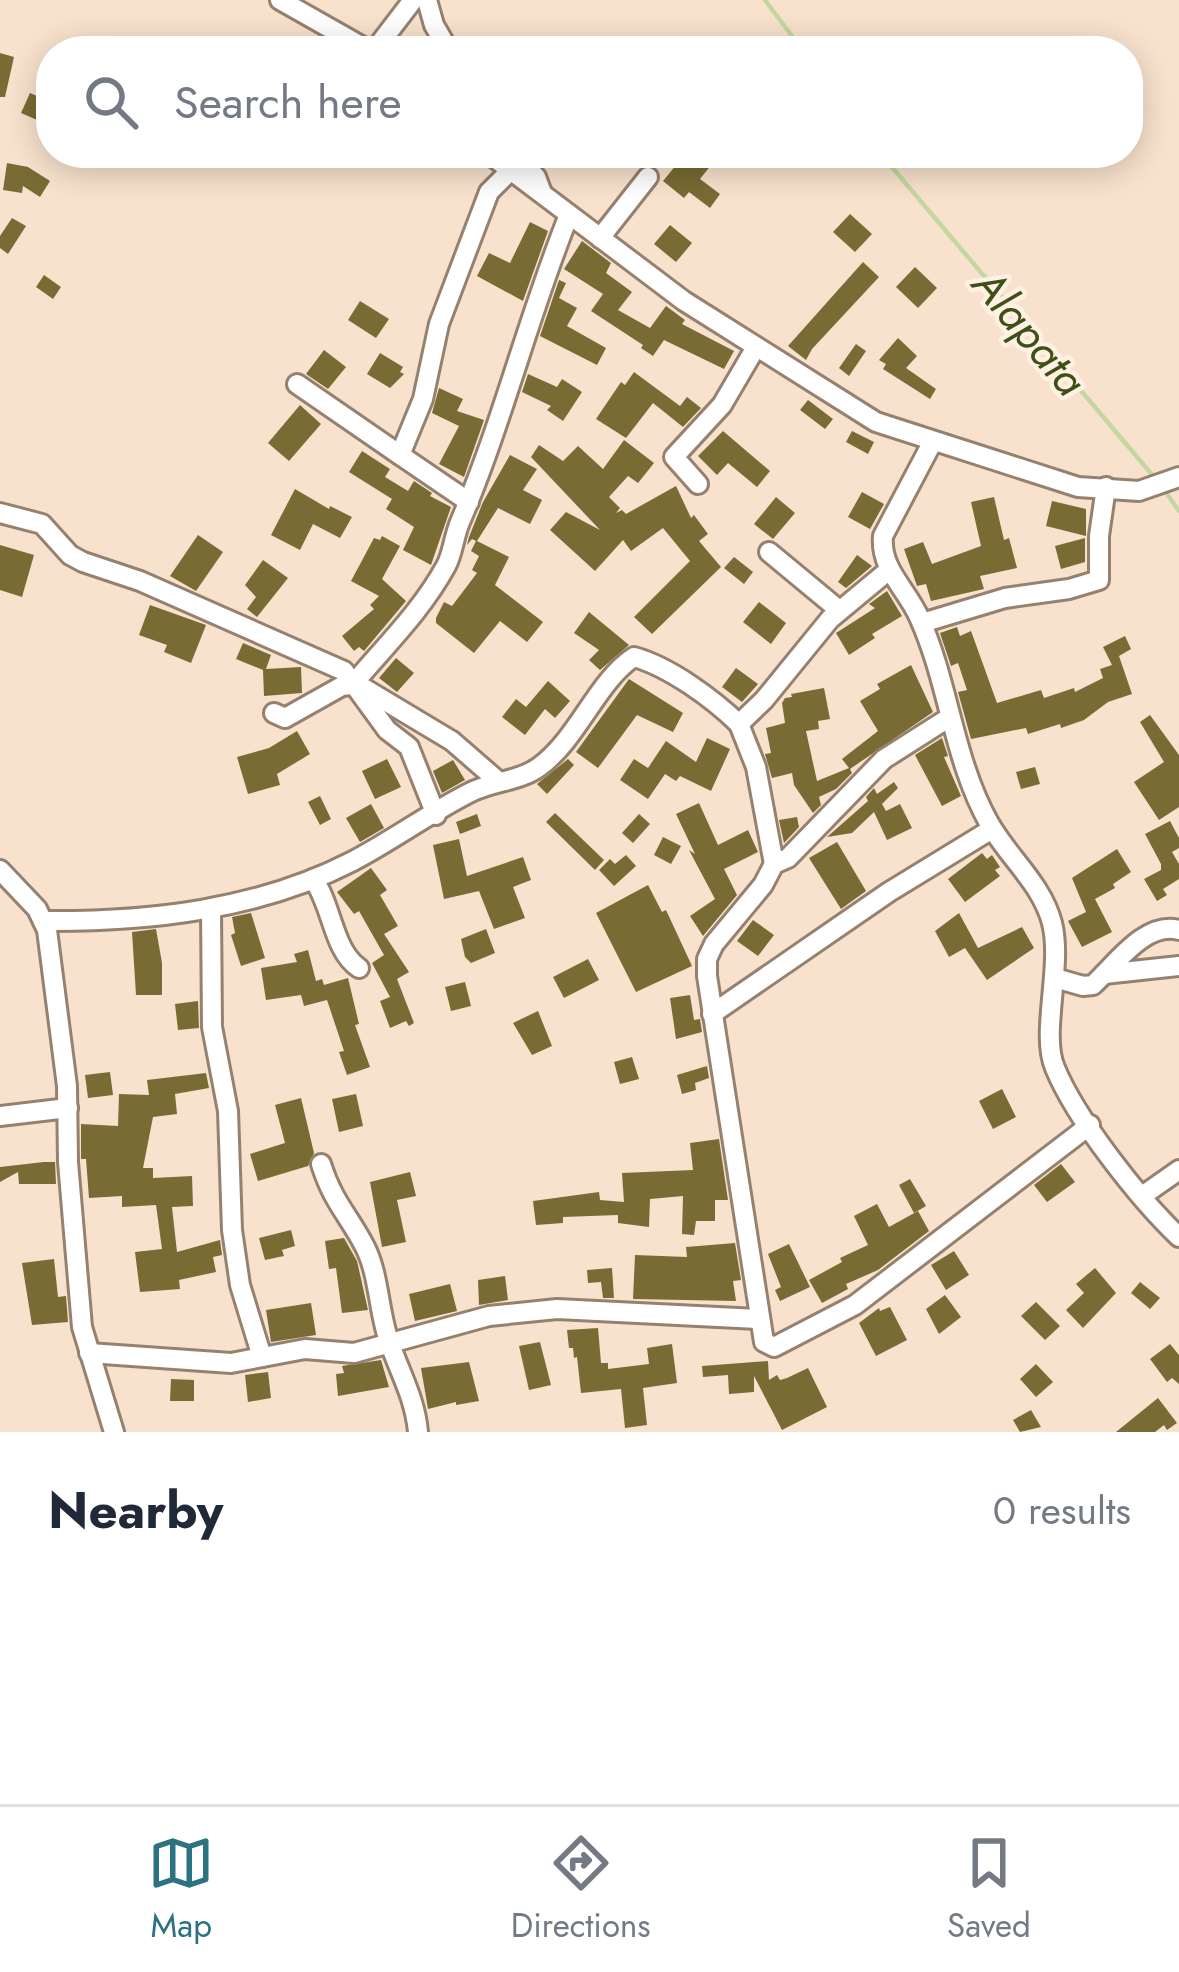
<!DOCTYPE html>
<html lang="en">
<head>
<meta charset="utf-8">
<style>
  :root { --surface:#fff; --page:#f2f2f3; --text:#1f2937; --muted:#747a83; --line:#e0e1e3; --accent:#2d7281 }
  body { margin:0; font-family:Jost,sans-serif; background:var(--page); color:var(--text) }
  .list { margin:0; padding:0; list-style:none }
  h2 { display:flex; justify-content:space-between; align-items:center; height:156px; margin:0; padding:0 48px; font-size:51px }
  h2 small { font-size:39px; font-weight:400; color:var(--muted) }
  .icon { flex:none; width:66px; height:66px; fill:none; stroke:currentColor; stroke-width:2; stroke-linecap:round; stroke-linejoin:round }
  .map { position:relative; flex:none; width:1179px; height:1432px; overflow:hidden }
  .search { position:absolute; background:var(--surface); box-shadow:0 6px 30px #0003; left:36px; right:36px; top:36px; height:132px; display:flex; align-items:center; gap:30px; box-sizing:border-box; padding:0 42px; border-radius:48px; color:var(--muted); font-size:45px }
  .sheet { height:372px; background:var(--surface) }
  nav { display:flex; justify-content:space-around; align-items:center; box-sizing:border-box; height:168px; border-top:3px solid var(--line); background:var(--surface); font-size:33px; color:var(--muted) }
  nav a { display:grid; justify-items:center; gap:6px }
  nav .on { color:var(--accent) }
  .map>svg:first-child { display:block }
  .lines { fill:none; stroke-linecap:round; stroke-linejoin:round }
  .stream { stroke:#c3d8a1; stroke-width:4.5 }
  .building { fill:#796b34 }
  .minor-casing { stroke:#96816f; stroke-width:24 }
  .minor { stroke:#fff; stroke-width:18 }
  .labels { text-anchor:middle; stroke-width:9; stroke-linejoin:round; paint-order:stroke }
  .water-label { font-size:45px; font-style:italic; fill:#3e5015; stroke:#fef1e4 }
</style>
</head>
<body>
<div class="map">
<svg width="1179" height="1432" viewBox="0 0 1179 1432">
  <rect width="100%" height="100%" fill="#f8e2cd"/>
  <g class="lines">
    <!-- stream -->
    <g class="stream">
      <path d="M 765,0 L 803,51"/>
      <path d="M 880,153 L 1154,477"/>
      <path d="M 1165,491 L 1179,511"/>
    </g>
  </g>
  <!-- building -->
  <g class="building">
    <path d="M 0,53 L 14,57 L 5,97 L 0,97 Z"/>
    <path d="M 30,93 L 51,102 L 51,126 L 21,113 Z"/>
    <path d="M 686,153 L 706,153 L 715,160 L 700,179 L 720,194 L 710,208 L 689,192 L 684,198 L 663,181 Z"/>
    <path d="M 7,163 L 28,167 L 50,181 L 40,197 L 23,186 L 22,193 L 3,190 Z"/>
    <path d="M 850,214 L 872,234 L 855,252 L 833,232 Z"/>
    <path d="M 12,218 L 26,226 L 8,254 L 0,248 L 0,236 Z"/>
    <path d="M 530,222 L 548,231 L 523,301 L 477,276 L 489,253 L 510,263 Z"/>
    <path d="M 670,225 L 692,243 L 676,262 L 654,244 Z"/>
    <path d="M 582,241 L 611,263 L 606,273 L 632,292 L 618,310 L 650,328 L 666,306 L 685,320 L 682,324 L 734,351 L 724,369 L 664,340 L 653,356 L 641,348 L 643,345 L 591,311 L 603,294 L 564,269 Z"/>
    <path d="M 863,262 L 879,277 L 812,349 L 806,360 L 788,346 Z"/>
    <path d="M 915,267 L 937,288 L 918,308 L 896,287 Z"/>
    <path d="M 44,275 L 61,287 L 53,299 L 36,287 Z"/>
    <path d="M 559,280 L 566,283 L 559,298 L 577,308 L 567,326 L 606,348 L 597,365 L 540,336 Z"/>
    <path d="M 360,301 L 389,319 L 376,338 L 348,320 Z"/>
    <path d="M 898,338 L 917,356 L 906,368 L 936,389 L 930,399 L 883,369 L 886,364 L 879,360 Z"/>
    <path d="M 856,344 L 866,351 L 849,376 L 839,368 Z"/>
    <path d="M 324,350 L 346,367 L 328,389 L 306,374 Z"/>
    <path d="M 380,353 L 403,367 L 400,372 L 404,374 L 390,388 L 367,374 Z"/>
    <path d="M 634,372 L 680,406 L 687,397 L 701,408 L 683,427 L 653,403 L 626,438 L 596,419 L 621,382 L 625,385 Z"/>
    <path d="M 528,374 L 557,387 L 562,379 L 582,392 L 563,421 L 547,410 L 551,406 L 522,392 Z"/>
    <path d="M 439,388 L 463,399 L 457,411 L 484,420 L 464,477 L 439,464 L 459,426 L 432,413 Z"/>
    <path d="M 808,400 L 833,419 L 825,429 L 800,410 Z"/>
    <path d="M 300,405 L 321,424 L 289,461 L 268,443 Z"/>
    <path d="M 723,431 L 770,471 L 757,487 L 728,463 L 717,475 L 698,456 Z"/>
    <path d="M 852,431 L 874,442 L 868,454 L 846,442 Z"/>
    <path d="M 624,440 L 654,463 L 638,483 L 628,476 L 609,497 L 620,508 L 616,513 L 622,510 L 626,514 L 676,486 L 691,518 L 694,515 L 708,534 L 699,541 L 721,567 L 652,634 L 634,617 L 690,561 L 663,528 L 631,551 L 623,540 L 595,571 L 550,530 L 566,512 L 600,530 L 531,457 L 539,445 L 563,461 L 578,446 L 603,469 Z"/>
    <path d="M 362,451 L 390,469 L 385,477 L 408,491 L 414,481 L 432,493 L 430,496 L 451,507 L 431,565 L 403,550 L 414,527 L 386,509 L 392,499 L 349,472 Z"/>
    <path d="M 510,455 L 537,469 L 523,490 L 542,500 L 530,524 L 498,508 L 477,541 L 509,557 L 495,585 L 543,622 L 527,642 L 500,621 L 474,653 L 436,623 L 436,618 L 444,602 L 452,606 L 477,573 L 472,570 L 479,556 L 471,551 L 476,541 L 472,539 L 467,545 L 469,537 L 483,502 Z"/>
    <path d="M 295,489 L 329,509 L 330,506 L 352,517 L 340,538 L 313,524 L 300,550 L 271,535 Z"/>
    <path d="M 862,492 L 884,504 L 870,529 L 848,517 Z"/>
    <path d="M 776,497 L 795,513 L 773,539 L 754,524 Z"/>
    <path d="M 994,497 L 1004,540 L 1009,538 L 1017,568 L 980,576 L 984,589 L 931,601 L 926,584 L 917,586 L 904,549 L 923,542 L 932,564 L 981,546 L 971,502 Z"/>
    <path d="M 1052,501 L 1086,509 L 1086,536 L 1046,526 Z"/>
    <path d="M 198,535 L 223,552 L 196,591 L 170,576 Z"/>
    <path d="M 382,536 L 400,546 L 382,579 L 406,601 L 364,651 L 359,647 L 354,651 L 342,636 L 374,609 L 370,605 L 379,596 L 351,581 L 374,538 L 380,540 Z"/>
    <path d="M 1085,538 L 1085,562 L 1061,569 L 1055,546 Z"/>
    <path d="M 0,545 L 34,555 L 22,597 L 0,590 Z"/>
    <path d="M 857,555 L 872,566 L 846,588 L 838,582 Z"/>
    <path d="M 734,557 L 753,572 L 744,584 L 724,568 Z"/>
    <path d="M 263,560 L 288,578 L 257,617 L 247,609 L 256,597 L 245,585 Z"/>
    <path d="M 887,591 L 902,616 L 872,634 L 875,638 L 849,655 L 836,633 L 875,608 L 869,604 Z"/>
    <path d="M 759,602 L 786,623 L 771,644 L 743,622 Z"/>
    <path d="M 150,605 L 206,625 L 191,663 L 164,652 L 167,645 L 139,635 Z"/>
    <path d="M 589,612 L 629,645 L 600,670 L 589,660 L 599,650 L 574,633 Z"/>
    <path d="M 957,627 L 960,636 L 971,631 L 997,703 L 1041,690 L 1044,698 L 1074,688 L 1075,692 L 1103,678 L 1100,669 L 1112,665 L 1103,647 L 1125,636 L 1131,649 L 1119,656 L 1132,694 L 1108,702 L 1084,720 L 1061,728 L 1060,724 L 1028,734 L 1026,728 L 971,739 L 958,692 L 967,690 L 958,663 L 951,666 L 940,633 Z"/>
    <path d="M 243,643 L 271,655 L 266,669 L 301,667 L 302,693 L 264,696 L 263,670 L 236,659 Z"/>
    <path d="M 396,658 L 414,673 L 397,692 L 379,678 Z"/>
    <path d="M 911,665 L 933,712 L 850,769 L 852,773 L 836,789 L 819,797 L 821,805 L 813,813 L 794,785 L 792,773 L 772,778 L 765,754 L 771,753 L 766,728 L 785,723 L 782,703 L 785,698 L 792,697 L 791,694 L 824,688 L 830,719 L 818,721 L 819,729 L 806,731 L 817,781 L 849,768 L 842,759 L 878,731 L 860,701 L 880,689 L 877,684 Z"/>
    <path d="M 736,668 L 758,684 L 742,702 L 722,687 Z"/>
    <path d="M 629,679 L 683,713 L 673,732 L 637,715 L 598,768 L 576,752 Z"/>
    <path d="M 548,681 L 570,701 L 555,718 L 545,709 L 525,735 L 502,717 L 516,699 L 526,707 Z"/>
    <path d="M 1150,715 L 1179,755 L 1179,807 L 1159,820 L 1134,782 L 1164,762 L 1140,722 Z"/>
    <path d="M 297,731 L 310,754 L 277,774 L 280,785 L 248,794 L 237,757 L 269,748 Z"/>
    <path d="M 707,738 L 730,749 L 711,791 L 680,776 L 676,781 L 665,774 L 648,799 L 620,780 L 634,759 L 648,768 L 666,741 L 696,762 Z"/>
    <path d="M 942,738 L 948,756 L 944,757 L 961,796 L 942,806 L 915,755 Z"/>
    <path d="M 387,759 L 401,787 L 375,799 L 362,771 Z"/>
    <path d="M 568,759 L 574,765 L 547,794 L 537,784 Z"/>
    <path d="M 453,760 L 465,780 L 442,793 L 433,771 Z"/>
    <path d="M 1035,767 L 1040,784 L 1021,789 L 1016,772 Z"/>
    <path d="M 894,782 L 898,788 L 882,804 L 886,811 L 900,804 L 912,828 L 887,840 L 874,812 L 852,833 L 827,837 L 868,801 L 866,797 L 874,788 L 877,794 Z"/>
    <path d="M 320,796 L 331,819 L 320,825 L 308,802 Z"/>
    <path d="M 699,803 L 718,845 L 748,830 L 758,852 L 724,869 L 737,895 L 703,936 L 690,916 L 715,899 L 689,850 L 695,854 L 676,814 Z"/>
    <path d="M 371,804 L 384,828 L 360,842 L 346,818 Z"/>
    <path d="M 555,813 L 604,860 L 595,870 L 546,822 Z"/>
    <path d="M 477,814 L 481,826 L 460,834 L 456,822 Z"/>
    <path d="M 639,814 L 650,824 L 633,843 L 622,833 Z"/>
    <path d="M 797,817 L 799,827 L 784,843 L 779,820 Z"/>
    <path d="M 1170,821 L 1179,838 L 1179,848 L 1172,852 L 1179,864 L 1179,879 L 1163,889 L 1167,895 L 1157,901 L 1144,879 L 1161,870 L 1161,864 L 1145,834 Z"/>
    <path d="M 663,837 L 681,846 L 671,864 L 654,855 Z"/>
    <path d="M 459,839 L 467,876 L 523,857 L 531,880 L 513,887 L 525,918 L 494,929 L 479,891 L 444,899 L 433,845 Z"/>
    <path d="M 837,842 L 866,891 L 841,909 L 809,858 Z"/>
    <path d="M 1117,849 L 1131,872 L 1113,884 L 1115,888 L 1095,899 L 1112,932 L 1082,947 L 1068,921 L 1086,912 L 1072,878 Z"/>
    <path d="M 982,853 L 987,859 L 992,855 L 1000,867 L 995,870 L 1000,876 L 965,902 L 948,879 Z"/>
    <path d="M 626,855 L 636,866 L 614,886 L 599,870 L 610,859 L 615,864 Z"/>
    <path d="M 371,868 L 387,890 L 380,895 L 398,926 L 384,934 L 409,972 L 397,979 L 414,1023 L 409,1026 L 406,1021 L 390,1028 L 380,1001 L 390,997 L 372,963 L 384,955 L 359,911 L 354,914 L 337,892 Z"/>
    <path d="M 648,885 L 662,912 L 666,910 L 692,966 L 636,992 L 596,913 Z"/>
    <path d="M 251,913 L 265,958 L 241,966 L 231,935 L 235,933 L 232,917 Z"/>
    <path d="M 959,913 L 978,948 L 1022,927 L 1034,948 L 987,980 L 965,948 L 949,957 L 935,931 Z"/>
    <path d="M 753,920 L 774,935 L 758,956 L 737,941 Z"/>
    <path d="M 156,929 L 162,963 L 162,995 L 136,995 L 132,932 Z"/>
    <path d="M 486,929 L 495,953 L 471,963 L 465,957 L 461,939 Z"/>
    <path d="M 308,950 L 316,981 L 322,979 L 324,985 L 348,978 L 359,1024 L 355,1025 L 370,1067 L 347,1075 L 339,1052 L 344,1051 L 327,1000 L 304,1006 L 301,995 L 266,1000 L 261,968 L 297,962 L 294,954 Z"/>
    <path d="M 588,959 L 599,980 L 564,998 L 553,977 Z"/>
    <path d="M 465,982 L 471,1006 L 451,1011 L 445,987 Z"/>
    <path d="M 690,995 L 694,1020 L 700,1019 L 702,1032 L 676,1039 L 670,998 Z"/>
    <path d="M 198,1001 L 199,1028 L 178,1030 L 175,1004 Z"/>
    <path d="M 538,1011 L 552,1046 L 532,1055 L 513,1023 Z"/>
    <path d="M 632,1057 L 639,1079 L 620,1084 L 614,1062 Z"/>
    <path d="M 707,1066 L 709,1078 L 695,1083 L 696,1090 L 682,1094 L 677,1075 Z"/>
    <path d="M 110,1072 L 113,1095 L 88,1098 L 85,1075 Z"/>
    <path d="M 206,1073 L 209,1088 L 175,1094 L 177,1114 L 153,1117 L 143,1168 L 153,1168 L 153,1178 L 192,1176 L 193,1206 L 172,1207 L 177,1252 L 220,1240 L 222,1255 L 213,1257 L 216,1272 L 179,1280 L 180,1289 L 140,1292 L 135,1252 L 162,1249 L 156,1205 L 122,1207 L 122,1196 L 89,1198 L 86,1159 L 81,1159 L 81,1124 L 118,1126 L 119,1094 L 149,1095 L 147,1080 Z"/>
    <path d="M 1002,1089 L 1016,1117 L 993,1129 L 979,1101 Z"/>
    <path d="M 356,1094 L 363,1126 L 339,1132 L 332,1099 Z"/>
    <path d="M 301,1098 L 314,1153 L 308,1166 L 258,1181 L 250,1154 L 285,1143 L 275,1105 Z"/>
    <path d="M 719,1139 L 728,1200 L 715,1200 L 715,1221 L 696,1221 L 694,1235 L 682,1234 L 683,1196 L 650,1199 L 649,1227 L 618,1223 L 618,1215 L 563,1217 L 563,1223 L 536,1225 L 533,1201 L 599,1192 L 600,1200 L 624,1202 L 622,1173 L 693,1170 L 690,1143 Z"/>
    <path d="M 44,1162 L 55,1162 L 56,1184 L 19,1184 L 18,1172 L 0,1182 L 0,1167 Z"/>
    <path d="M 1061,1164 L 1075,1182 L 1047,1202 L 1034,1185 Z"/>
    <path d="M 410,1172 L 416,1196 L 397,1200 L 406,1242 L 382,1247 L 370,1182 Z"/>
    <path d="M 910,1179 L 926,1206 L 914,1213 L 899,1185 Z"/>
    <path d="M 877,1204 L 889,1227 L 918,1211 L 929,1231 L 878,1270 L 846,1284 L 848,1289 L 822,1303 L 809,1280 L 842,1262 L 840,1258 L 868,1245 L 854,1216 Z"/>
    <path d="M 291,1230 L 295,1246 L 282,1250 L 284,1256 L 265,1260 L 259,1238 Z"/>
    <path d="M 344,1238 L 357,1261 L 368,1310 L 342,1313 L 336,1268 L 329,1269 L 325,1241 Z"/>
    <path d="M 735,1243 L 741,1280 L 733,1281 L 736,1301 L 633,1299 L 635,1255 L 687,1257 L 686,1247 Z"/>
    <path d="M 789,1244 L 810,1287 L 780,1301 L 775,1290 L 781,1287 L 768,1254 Z"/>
    <path d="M 954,1251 L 969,1275 L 946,1290 L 931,1265 Z"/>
    <path d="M 54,1259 L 58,1297 L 66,1296 L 68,1322 L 32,1325 L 22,1263 Z"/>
    <path d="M 612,1268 L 614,1298 L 603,1298 L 601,1282 L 588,1283 L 587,1270 Z"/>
    <path d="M 1095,1268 L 1116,1293 L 1083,1328 L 1066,1310 L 1084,1293 L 1076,1284 Z"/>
    <path d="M 505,1276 L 508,1300 L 479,1305 L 478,1280 Z"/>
    <path d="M 1140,1282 L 1160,1298 L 1150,1309 L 1131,1293 Z"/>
    <path d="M 450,1284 L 457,1311 L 415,1321 L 409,1294 Z"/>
    <path d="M 945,1295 L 961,1317 L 939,1334 L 926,1309 Z"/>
    <path d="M 1036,1302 L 1060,1326 L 1045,1340 L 1021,1316 Z"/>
    <path d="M 311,1303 L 316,1335 L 271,1342 L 266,1310 Z"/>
    <path d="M 890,1307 L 907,1340 L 876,1356 L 859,1323 L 879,1308 L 880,1311 Z"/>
    <path d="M 598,1328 L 601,1363 L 608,1363 L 608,1369 L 649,1364 L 647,1348 L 672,1344 L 677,1383 L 643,1388 L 647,1425 L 625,1428 L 621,1389 L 581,1393 L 577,1357 L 574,1358 L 573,1348 L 569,1348 L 567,1330 Z"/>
    <path d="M 540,1342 L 551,1385 L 529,1390 L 519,1346 Z"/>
    <path d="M 1170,1344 L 1179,1355 L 1179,1384 L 1172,1378 L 1167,1382 L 1150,1359 Z"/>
    <path d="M 381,1360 L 389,1387 L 338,1396 L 336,1374 L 344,1373 L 342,1366 Z"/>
    <path d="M 768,1361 L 769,1380 L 777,1375 L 780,1380 L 787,1378 L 808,1368 L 827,1407 L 782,1430 L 754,1376 L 754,1392 L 729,1394 L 728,1375 L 703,1377 L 702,1366 Z"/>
    <path d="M 469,1362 L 479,1401 L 456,1405 L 456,1402 L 428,1409 L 421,1368 Z"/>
    <path d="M 1036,1364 L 1053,1382 L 1036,1397 L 1020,1379 Z"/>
    <path d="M 268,1372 L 271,1398 L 248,1402 L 245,1375 Z"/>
    <path d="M 171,1379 L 194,1380 L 194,1401 L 170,1401 Z"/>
    <path d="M 1158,1398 L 1177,1423 L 1167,1430 L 1164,1425 L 1155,1432 L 1116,1432 Z"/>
    <path d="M 1031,1410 L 1041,1427 L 1020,1432 L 1013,1420 Z"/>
  </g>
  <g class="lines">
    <defs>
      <g id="minor">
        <path d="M 280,0 L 370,51"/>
        <path d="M 427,0 L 434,25 L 449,51"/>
        <path d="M 374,51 L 413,0"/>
        <path d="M 488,153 L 684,301 L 876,422 L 1078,487 L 1139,491 L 1179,477"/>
        <path d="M 514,153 L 536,177 L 542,193"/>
        <path d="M 600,238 L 648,177"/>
        <path d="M 297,384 L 400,455 L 423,399 L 439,324 L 489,192 L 509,172"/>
        <path d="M 932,443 L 883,536 C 880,569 906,588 919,617 C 949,683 953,759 989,823 C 1008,857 1042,884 1052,923 C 1063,966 1040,1034 1055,1068 C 1076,1119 1139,1199 1179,1237"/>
        <path d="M 400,455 L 469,502"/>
        <path d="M 698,484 L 674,457 L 722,405 L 756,347"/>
        <path d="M 0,513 L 42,524 L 70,555 L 83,562 L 140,581 L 344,671 L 387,730 L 409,747 L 436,815"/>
        <path d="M 769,552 L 839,610"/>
        <path d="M 922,623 L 1005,598 L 1069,589 L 1099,580 L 1099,536 L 1106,487"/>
        <path d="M 274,713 L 285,718 L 342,686 L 357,684"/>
        <path d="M 950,717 L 884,759 L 788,858 L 774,864 L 763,885 L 714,944 L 707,959 L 707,976 L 764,1342 L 774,1347 L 855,1305 L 1090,1125"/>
        <path d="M 739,724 L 756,767 L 774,864"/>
        <path d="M 498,781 L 452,741 L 357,684 L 360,676 C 391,640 423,608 446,566 C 453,553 454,536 460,522 C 503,422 528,316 569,215"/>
        <path d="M 0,870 L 37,909 L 47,930 L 67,1086 L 68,1162 L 82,1327 L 114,1432"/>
        <path d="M 313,879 C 332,904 333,951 359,968"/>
        <path d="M 211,909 L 212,1027 L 228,1111 L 232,1230 L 240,1285 L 262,1357"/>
        <path d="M 43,921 C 148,922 258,910 353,861 C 393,840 431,812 471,792 C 493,781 520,781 539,767 C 578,739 597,681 634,657 C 670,667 713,699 739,724 L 764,700 L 830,619 L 889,570"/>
        <path d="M 1104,974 L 1179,966"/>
        <path d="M 1055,978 L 1083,986 L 1093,985 C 1116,964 1145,921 1179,930"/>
        <path d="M 712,1014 L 889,892 L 992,829"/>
        <path d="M 0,1116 L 68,1108"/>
        <path d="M 321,1164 C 333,1202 347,1213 364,1245 C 380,1275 378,1313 390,1344 C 401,1375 415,1399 418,1432"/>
        <path d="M 1142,1196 L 1179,1170"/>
        <path d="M 89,1353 L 231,1363 L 305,1349 L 354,1353 L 489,1316 L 557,1309 L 758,1319"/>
      </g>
    </defs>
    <!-- minor casing -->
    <use href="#minor" class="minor-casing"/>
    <!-- minor -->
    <use href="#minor" class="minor"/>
  </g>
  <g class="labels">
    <!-- water labels -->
    <g class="water-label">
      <text transform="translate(1030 332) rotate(50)" y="16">Alapata</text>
    </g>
  </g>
</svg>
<div class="search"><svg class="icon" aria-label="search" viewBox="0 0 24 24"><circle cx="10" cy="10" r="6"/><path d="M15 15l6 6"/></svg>Search here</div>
</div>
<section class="sheet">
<h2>Nearby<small>0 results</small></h2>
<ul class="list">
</ul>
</section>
<nav>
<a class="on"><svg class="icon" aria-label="map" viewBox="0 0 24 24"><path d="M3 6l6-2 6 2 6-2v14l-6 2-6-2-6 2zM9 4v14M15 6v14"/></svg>Map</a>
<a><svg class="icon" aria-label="directions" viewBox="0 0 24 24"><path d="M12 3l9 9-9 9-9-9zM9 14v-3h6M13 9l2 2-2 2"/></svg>Directions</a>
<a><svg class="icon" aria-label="saved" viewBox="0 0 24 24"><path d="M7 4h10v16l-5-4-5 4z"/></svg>Saved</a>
</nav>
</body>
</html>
